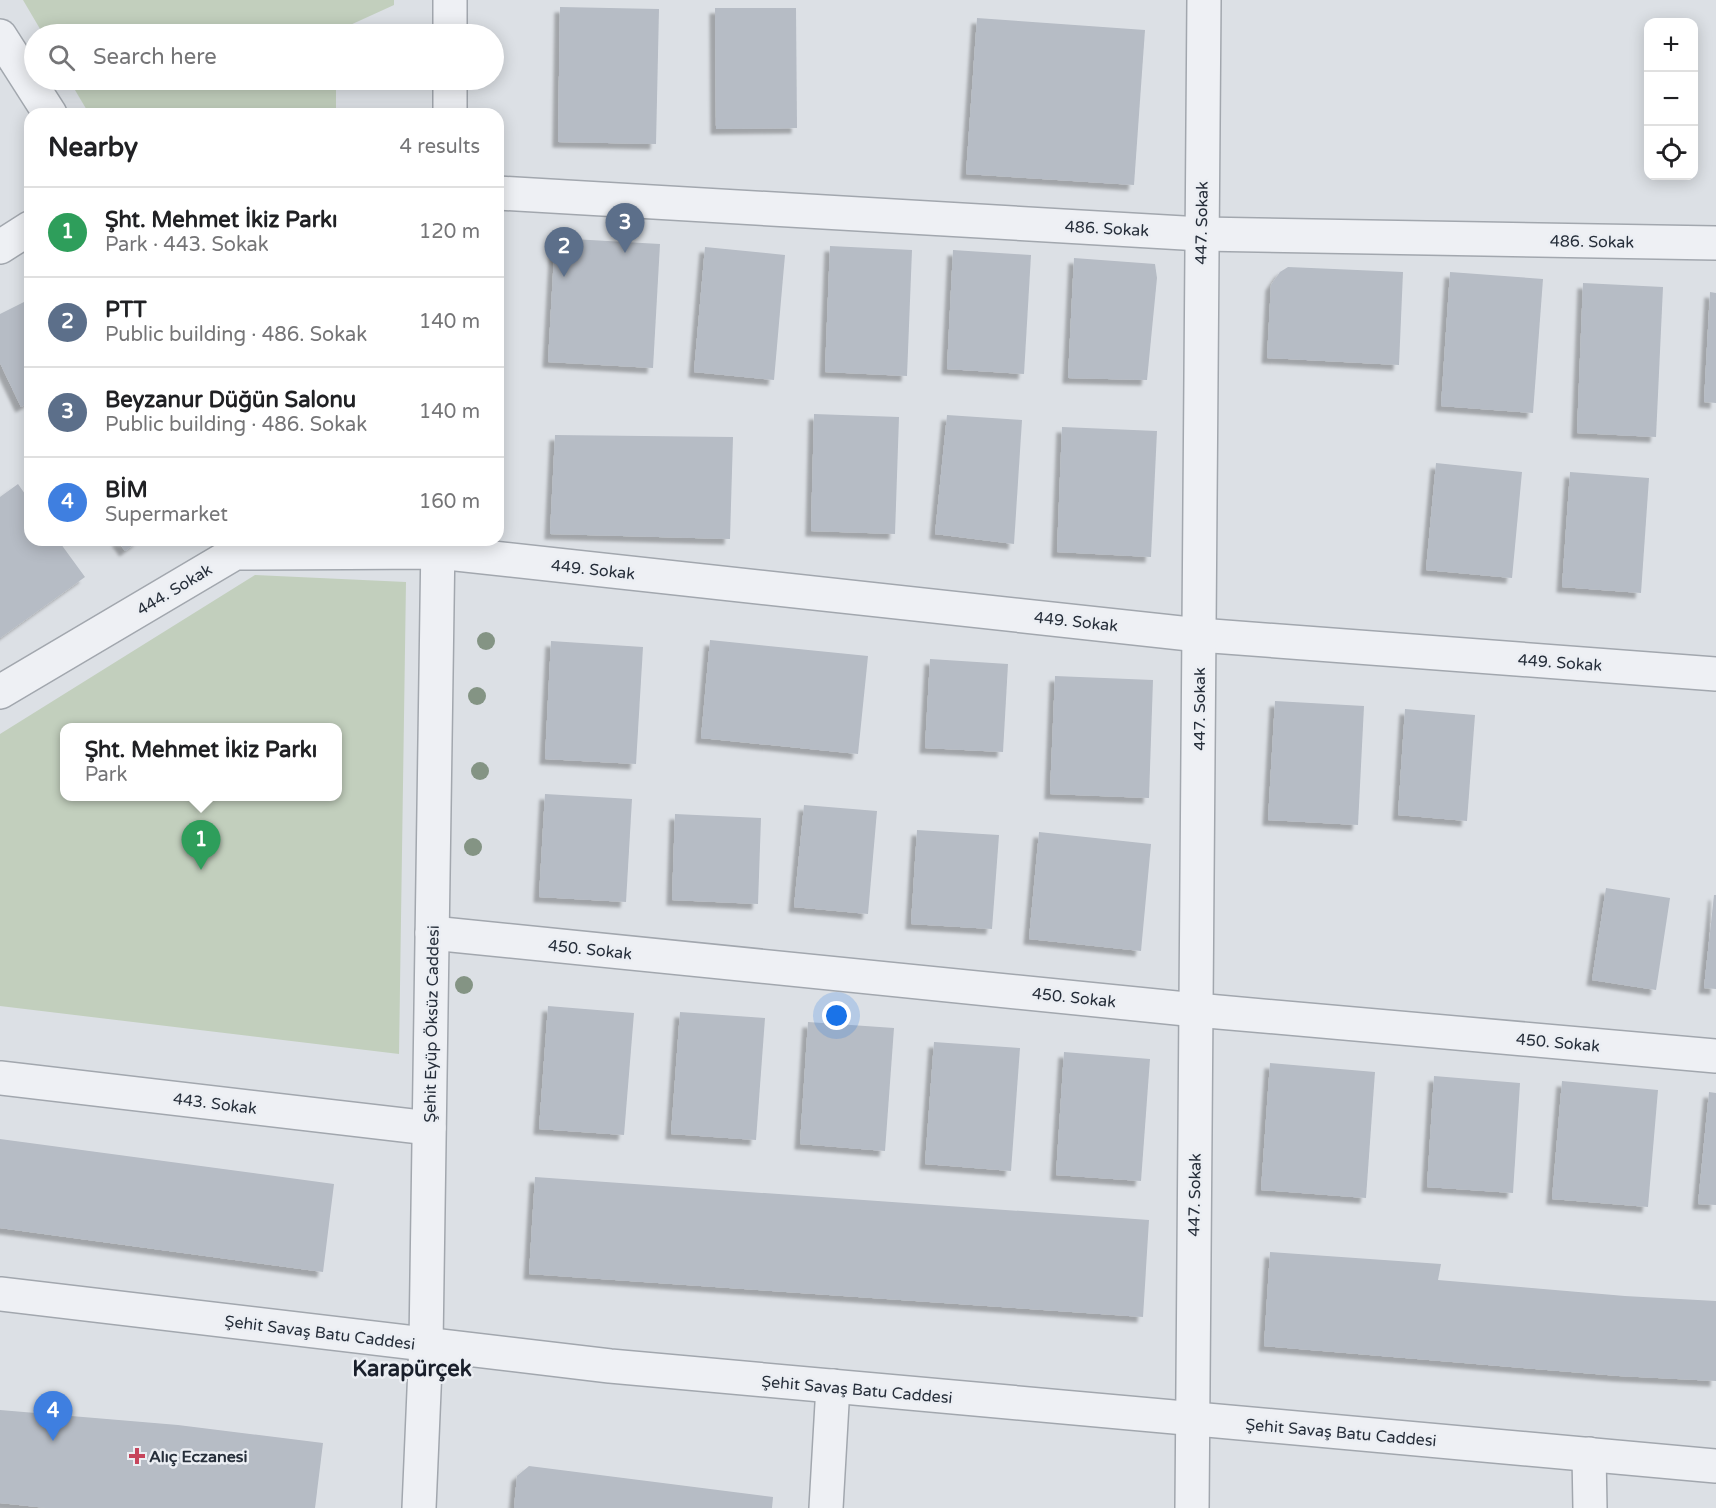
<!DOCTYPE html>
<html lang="en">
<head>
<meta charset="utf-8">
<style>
  :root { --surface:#fff; --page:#f2f2f2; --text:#202124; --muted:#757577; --line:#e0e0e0; --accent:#111827 }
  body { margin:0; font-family:"Varela Round",sans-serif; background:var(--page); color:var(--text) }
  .controls { position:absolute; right:18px; top:18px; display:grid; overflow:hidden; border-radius:12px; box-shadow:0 3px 15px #0003 }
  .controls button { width:54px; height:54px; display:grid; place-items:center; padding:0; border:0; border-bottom:2px solid var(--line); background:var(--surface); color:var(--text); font:30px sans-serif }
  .you { position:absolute; left:837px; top:1016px; width:21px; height:21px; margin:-15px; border:4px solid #fff; border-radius:50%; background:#1a73e8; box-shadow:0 0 0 9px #1a73e833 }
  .badge { display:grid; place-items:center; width:39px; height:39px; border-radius:50%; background:var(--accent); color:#fff; font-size:20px; font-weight:700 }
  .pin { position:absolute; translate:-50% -50px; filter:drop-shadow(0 2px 3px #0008) }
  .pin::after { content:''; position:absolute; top:32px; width:21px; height:18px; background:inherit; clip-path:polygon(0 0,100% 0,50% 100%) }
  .popup { position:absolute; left:60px; top:723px; width:282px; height:78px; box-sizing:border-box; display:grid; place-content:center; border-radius:12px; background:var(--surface); filter:drop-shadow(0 2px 4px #0005); font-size:20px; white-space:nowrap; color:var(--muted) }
  .popup b { font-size:22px; color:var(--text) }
  .popup::after { content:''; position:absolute; left:50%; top:100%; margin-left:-12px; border:12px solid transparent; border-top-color:var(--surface) }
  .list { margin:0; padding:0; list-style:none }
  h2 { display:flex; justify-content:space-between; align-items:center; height:78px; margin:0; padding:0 24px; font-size:26px }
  h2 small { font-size:20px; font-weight:400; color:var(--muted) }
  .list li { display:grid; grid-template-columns:39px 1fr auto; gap:18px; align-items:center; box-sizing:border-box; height:90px; padding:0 24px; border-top:2px solid var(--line) }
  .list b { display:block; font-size:22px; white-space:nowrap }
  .list p { margin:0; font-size:20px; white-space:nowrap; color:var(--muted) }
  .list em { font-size:20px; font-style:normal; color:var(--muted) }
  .icon { flex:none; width:33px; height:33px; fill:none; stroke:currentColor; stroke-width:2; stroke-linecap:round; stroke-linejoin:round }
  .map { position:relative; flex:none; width:1716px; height:1508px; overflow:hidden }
  .search { position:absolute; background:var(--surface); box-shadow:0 3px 15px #0003; left:24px; top:24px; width:480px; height:66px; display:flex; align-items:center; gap:15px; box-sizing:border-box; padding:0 21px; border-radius:33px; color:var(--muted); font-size:22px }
  .panel { position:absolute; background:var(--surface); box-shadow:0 3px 15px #0003; left:24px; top:108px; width:480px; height:438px; border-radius:18px }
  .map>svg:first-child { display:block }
  .green { fill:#c2cfbd; fill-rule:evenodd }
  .building { fill:#b6bcc5; filter:url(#shadow) }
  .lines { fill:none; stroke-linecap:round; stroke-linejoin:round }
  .minor-casing { stroke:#a2a7ae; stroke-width:36 }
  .minor { stroke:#eef0f4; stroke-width:33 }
  .tree { fill:#849484 }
  .poi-dot { fill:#c6455c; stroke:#ebeef3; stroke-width:2 }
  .labels { text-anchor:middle; stroke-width:5; stroke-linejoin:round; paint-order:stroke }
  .street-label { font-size:16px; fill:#262e3a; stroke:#ebeef3 }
  .poi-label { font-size:16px; font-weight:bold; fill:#262e3a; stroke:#ebeef3; text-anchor:start }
  .district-label { font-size:22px; font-weight:bold; fill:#191f2b; stroke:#ebeef3 }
</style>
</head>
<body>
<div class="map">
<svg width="1716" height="1508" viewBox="0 0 1716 1508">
  <defs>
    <filter id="shadow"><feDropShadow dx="-5.5" dy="5.5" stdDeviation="1.5" flood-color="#0004"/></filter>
  </defs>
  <rect width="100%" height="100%" fill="#dce0e5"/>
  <!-- green -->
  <g class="green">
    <path d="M 23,0 L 394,0 L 394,5 L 337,31 L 337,34 L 43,34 Z"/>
    <path d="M 69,80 L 336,80 L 336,114 L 92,114 L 88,112 Z"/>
    <path d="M 255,575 L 406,582 L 399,1054 L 0,1006 L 0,734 ZM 64,728 L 338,728 L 338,796 L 64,796 Z"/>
  </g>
  <!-- building -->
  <g class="building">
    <path d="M 560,7 L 659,9 L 656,144 L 558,142 Z"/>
    <path d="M 715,8 L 796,8 L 797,128 L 716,129 Z"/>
    <path d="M 977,18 L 1145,30 L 1134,185 L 966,174 Z"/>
    <path d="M 555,238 L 660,244 L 653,368 L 548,362 Z"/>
    <path d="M 830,246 L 912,250 L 907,376 L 825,372 Z"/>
    <path d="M 705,247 L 785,255 L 774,380 L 694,372 Z"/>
    <path d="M 953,250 L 1031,255 L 1024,374 L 947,369 Z"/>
    <path d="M 1074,258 L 1155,264 L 1157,278 L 1147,380 L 1068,378 Z"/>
    <path d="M 1288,267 L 1403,272 L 1399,365 L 1267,358 L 1271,285 L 1280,272 Z"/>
    <path d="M 1450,272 L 1543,279 L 1533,413 L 1441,406 Z"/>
    <path d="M 1583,283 L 1663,287 L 1656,437 L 1577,433 Z"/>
    <path d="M 1710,292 L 1716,293 L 1716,403 L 1704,402 Z"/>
    <path d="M 30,299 L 30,402 L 21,407 L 0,363 L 0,314 Z"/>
    <path d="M 814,414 L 899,417 L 895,534 L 811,531 Z"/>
    <path d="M 947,415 L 1022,420 L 1014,544 L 935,534 Z"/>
    <path d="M 1062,427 L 1157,431 L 1151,557 L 1057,552 Z"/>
    <path d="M 555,435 L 733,437 L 730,539 L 550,534 Z"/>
    <path d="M 1436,463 L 1522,472 L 1512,578 L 1426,570 Z"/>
    <path d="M 1570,472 L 1649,478 L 1641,593 L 1562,587 Z"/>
    <path d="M 18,484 L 30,501 L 30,540 L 58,540 L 85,577 L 0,638 L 0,497 Z"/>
    <path d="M 117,540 L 140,540 L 125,551 Z"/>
    <path d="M 710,640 L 868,656 L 858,754 L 701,738 Z"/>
    <path d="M 551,641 L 643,647 L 636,764 L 545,759 Z"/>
    <path d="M 930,659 L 1008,664 L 1003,752 L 925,748 Z"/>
    <path d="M 1055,676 L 1153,680 L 1149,798 L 1050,794 Z"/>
    <path d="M 1275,701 L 1364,706 L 1358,825 L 1268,820 Z"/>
    <path d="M 1405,709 L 1475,715 L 1467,821 L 1398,815 Z"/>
    <path d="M 545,794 L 632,799 L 626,902 L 539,897 Z"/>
    <path d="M 804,805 L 877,811 L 868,914 L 794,907 Z"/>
    <path d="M 675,814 L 761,818 L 758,904 L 672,900 Z"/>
    <path d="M 917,830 L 999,835 L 992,929 L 911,924 Z"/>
    <path d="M 1039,832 L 1151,844 L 1141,951 L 1029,939 Z"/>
    <path d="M 1606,888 L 1670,898 L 1656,990 L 1592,980 Z"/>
    <path d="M 1714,895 L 1716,895 L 1716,989 L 1704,988 Z"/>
    <path d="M 548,1006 L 634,1013 L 624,1135 L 539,1129 Z"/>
    <path d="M 680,1012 L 765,1018 L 756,1140 L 671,1134 Z"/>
    <path d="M 808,1022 L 894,1028 L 885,1151 L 800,1144 Z"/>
    <path d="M 934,1042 L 1020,1048 L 1011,1171 L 925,1164 Z"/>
    <path d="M 1064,1052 L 1150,1059 L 1141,1181 L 1056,1175 Z"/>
    <path d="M 1270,1063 L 1375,1072 L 1366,1198 L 1261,1190 Z"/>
    <path d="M 1434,1076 L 1520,1083 L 1513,1193 L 1427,1187 Z"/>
    <path d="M 1562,1081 L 1658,1090 L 1648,1207 L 1552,1199 Z"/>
    <path d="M 1709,1092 L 1716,1093 L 1716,1205 L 1698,1204 Z"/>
    <path d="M 0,1139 L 334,1184 L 323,1272 L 0,1228 Z"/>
    <path d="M 535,1177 L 1149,1220 L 1143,1317 L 529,1274 Z"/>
    <path d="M 1270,1252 L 1441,1264 L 1438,1280 L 1625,1296 L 1716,1301 L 1716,1381 L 1619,1376 L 1264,1346 Z"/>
    <path d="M 0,1410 L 178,1425 L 323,1443 L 315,1508 L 47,1508 L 0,1503 Z"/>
    <path d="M 529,1466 L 773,1497 L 772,1508 L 514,1508 L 517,1476 Z"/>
  </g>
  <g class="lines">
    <defs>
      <g id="minor">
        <path d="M 450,34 L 450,0"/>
        <path d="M 0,36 L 50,114"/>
        <path d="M 450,114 L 450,80"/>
        <path d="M 498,193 L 1201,234 L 1716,243"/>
        <path d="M 0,247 L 30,228"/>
        <path d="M 0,692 L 235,553 L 438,552 L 1199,635 L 1716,674"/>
        <path d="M 432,933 L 1196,1010 L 1716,1056"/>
        <path d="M 0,1078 L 429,1128"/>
        <path d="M 0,1294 L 610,1366 L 1716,1466"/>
        <path d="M 1589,1454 L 1590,1508"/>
        <path d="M 419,1508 L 426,1344 L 438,540"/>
        <path d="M 826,1508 L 833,1386"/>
        <path d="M 1192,1508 L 1204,0"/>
      </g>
    </defs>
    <!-- minor casing -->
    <use href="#minor" class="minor-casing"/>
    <!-- minor -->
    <use href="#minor" class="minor"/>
  </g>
  <!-- trees -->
  <g class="tree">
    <circle cx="486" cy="641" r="9"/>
    <circle cx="477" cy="696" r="9"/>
    <circle cx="480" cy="771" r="9"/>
    <circle cx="473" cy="847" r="9"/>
    <circle cx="464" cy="985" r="9"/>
  </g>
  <!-- markers -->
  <path class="poi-dot" d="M134 1447h6v6h6v6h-6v6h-6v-6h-6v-6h6z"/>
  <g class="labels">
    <!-- street labels -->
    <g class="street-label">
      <text transform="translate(1201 223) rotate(-89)" y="6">447. Sokak</text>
      <text transform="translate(1107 228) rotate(3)" y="6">486. Sokak</text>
      <text transform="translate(1592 241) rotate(1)" y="6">486. Sokak</text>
      <text transform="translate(593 569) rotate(6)" y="6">449. Sokak</text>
      <text transform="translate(174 589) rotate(-31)" y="6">444. Sokak</text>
      <text transform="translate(1076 621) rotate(6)" y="6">449. Sokak</text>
      <text transform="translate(1560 662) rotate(4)" y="6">449. Sokak</text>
      <text transform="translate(1199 709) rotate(-90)" y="6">447. Sokak</text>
      <text transform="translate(590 949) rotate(6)" y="6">450. Sokak</text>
      <text transform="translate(1074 997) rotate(6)" y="6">450. Sokak</text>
      <text transform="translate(431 1024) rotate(-89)" y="6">Şehit Eyüp Öksüz Caddesi</text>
      <text transform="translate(1558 1042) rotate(5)" y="6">450. Sokak</text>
      <text transform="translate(215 1103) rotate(7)" y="6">443. Sokak</text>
      <text transform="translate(1194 1195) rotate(-89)" y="6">447. Sokak</text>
      <text transform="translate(320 1332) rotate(7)" y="6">Şehit Savaş Batu Caddesi</text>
      <text transform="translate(857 1389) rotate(5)" y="6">Şehit Savaş Batu Caddesi</text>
      <text transform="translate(1341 1432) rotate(5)" y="6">Şehit Savaş Batu Caddesi</text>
    </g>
    <!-- poi labels -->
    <g class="poi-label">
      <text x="149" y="1462">Alıç Eczanesi</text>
    </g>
    <!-- district labels -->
    <g class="district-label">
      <text x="412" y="1376">Karapürçek</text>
    </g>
  </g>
</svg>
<div class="controls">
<button>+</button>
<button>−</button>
<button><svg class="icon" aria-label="locate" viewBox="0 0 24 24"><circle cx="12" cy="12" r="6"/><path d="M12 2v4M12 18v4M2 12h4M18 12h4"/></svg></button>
</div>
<div class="you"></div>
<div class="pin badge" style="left:201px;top:870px;background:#2e9e5b">1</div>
<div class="popup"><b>Şht. Mehmet İkiz Parkı</b>Park</div>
<div class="pin badge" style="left:564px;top:277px;background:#5c6f8a">2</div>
<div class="pin badge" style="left:625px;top:253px;background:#5c6f8a">3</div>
<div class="pin badge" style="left:53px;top:1441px;background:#3f7fe0">4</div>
<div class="search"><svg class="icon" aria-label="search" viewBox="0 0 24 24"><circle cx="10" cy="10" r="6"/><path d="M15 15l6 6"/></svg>Search here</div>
<section class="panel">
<h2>Nearby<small>4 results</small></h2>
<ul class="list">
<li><span class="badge" style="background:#2e9e5b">1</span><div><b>Şht. Mehmet İkiz Parkı</b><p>Park · 443. Sokak</p></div><em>120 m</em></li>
<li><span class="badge" style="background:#5c6f8a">2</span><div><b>PTT</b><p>Public building · 486. Sokak</p></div><em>140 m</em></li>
<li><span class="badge" style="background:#5c6f8a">3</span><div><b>Beyzanur Düğün Salonu</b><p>Public building · 486. Sokak</p></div><em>140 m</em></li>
<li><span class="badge" style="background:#3f7fe0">4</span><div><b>BİM</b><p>Supermarket</p></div><em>160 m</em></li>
</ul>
</section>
</div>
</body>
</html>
